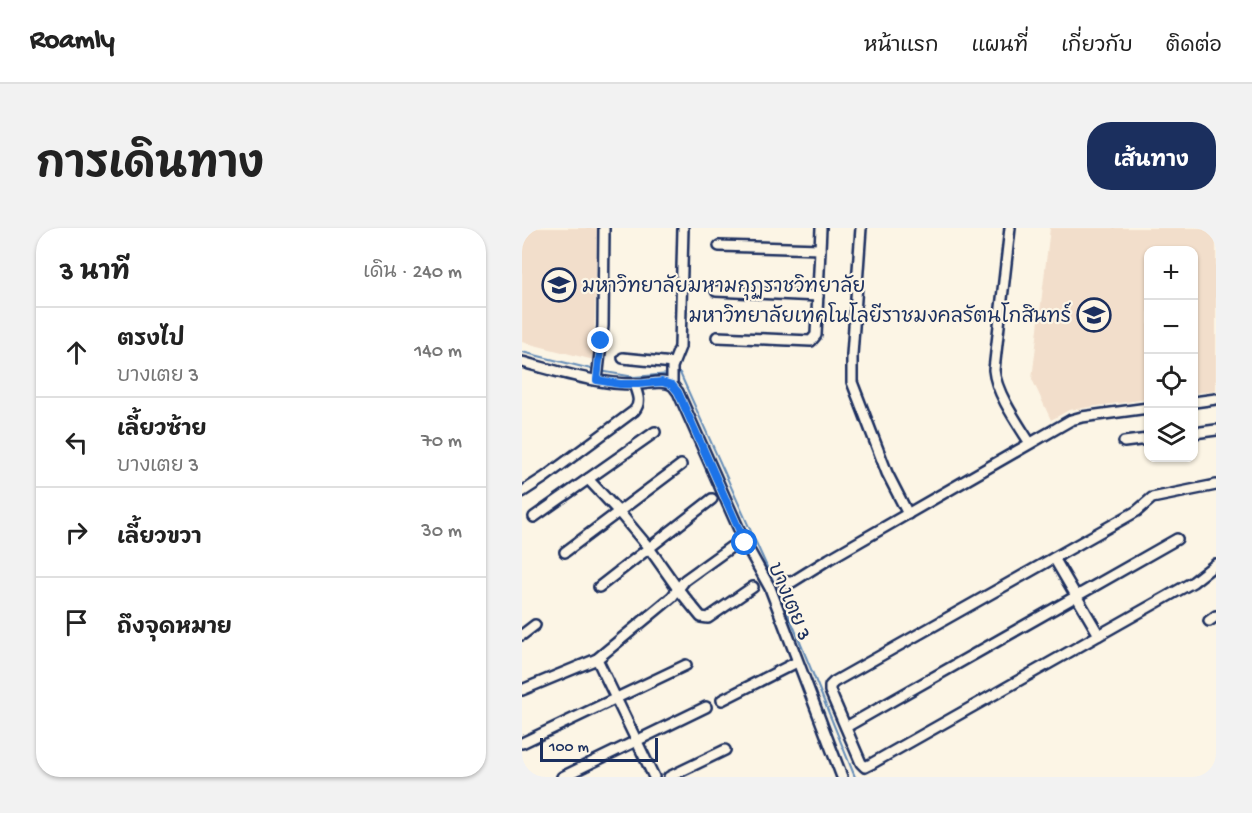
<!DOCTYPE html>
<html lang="th">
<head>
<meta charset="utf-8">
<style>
  :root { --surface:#fff; --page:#f2f2f2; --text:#222; --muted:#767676; --line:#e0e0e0; --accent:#1b2f5e }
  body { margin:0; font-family:"Gochi Hand","Playpen Sans Thai",sans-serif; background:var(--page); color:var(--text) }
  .controls { position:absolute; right:18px; top:18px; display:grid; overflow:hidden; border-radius:12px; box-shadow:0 2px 4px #0004 }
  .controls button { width:54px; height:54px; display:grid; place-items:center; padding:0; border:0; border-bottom:2px solid var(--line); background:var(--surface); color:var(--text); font:30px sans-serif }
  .scale { position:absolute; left:18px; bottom:15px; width:118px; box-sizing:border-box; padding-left:6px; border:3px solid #1b2f5e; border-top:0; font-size:16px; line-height:21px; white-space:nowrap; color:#1b2f5e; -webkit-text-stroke:4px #fcf5e5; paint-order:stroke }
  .stop { position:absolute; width:18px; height:18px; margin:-14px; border:4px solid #1a73e8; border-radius:50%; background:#fff }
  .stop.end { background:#1a73e8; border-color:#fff; box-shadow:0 2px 6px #0008 }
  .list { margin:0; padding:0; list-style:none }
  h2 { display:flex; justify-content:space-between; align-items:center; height:78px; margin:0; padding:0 24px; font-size:26px }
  h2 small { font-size:20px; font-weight:400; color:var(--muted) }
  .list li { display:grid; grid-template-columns:39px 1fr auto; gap:18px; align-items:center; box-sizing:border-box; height:90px; padding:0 24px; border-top:2px solid var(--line) }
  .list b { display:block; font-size:22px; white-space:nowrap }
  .list p { margin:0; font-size:20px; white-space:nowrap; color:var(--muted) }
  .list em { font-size:20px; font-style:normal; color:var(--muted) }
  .icon { flex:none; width:33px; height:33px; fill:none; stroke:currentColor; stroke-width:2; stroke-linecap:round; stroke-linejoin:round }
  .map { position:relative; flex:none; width:694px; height:549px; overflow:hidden; border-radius:24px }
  header { display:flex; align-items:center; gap:36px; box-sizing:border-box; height:84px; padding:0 30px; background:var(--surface); border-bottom:2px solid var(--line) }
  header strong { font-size:28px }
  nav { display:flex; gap:33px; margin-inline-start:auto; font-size:21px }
  .intro { display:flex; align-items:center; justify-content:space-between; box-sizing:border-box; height:144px; padding:0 36px }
  h1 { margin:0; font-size:42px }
  .button { padding:15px 27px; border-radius:24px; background:var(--accent); color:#fff; font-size:21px; font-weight:700 }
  main { display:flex; gap:36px; padding:0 36px }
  aside { flex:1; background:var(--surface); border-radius:24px; box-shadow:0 2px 4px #0004 }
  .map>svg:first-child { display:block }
  .built { fill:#f2decb }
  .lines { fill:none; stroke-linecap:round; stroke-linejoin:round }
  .stream { stroke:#658db8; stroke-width:2 }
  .minor-casing { stroke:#1b2f5e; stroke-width:14 }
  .minor { stroke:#fcf5e5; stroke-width:9 }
  .route { stroke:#1a73e8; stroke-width:8 }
  .labels { text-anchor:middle; stroke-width:4.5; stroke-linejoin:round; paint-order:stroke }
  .poi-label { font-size:20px; fill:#1b2f5e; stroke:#fcf5e5; text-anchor:start }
  .street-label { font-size:20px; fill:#1b2f5e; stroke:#fcf5e5 }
</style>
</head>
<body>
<header>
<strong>Roamly</strong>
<nav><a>หน้าแรก</a><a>แผนที่</a><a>เกี่ยวกับ</a><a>ติดต่อ</a></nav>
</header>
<div class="intro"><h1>การเดินทาง</h1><a class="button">เส้นทาง</a></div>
<main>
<aside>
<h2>3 นาที<small>เดิน · 240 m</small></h2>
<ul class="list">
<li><svg class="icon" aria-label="ahead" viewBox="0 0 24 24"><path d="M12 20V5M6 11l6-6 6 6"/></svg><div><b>ตรงไป</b><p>บางเตย 3</p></div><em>140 m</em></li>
<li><svg class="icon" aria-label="left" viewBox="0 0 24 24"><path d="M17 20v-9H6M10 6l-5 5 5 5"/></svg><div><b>เลี้ยวซ้าย</b><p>บางเตย 3</p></div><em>70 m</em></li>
<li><svg class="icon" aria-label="right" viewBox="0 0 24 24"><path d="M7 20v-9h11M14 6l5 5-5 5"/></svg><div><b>เลี้ยวขวา</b></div><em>30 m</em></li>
<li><svg class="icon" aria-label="arrive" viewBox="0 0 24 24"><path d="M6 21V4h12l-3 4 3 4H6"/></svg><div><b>ถึงจุดหมาย</b></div></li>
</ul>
</aside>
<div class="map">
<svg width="694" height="549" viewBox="0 0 694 549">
  <rect width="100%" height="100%" fill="#fcf5e5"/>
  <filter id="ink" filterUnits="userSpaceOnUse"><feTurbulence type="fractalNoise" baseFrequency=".0167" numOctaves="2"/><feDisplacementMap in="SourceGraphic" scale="12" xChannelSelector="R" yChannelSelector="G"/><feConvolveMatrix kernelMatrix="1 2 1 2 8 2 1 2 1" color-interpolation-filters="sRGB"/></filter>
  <g filter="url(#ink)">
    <!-- built -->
    <g class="built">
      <path d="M 0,0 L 75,0 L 72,132 L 0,114 Z"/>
      <path d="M 528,0 L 694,0 L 694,163 L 672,165 L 672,22 L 626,22 L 626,171 L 547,182 L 529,192 L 510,151 Z"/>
    </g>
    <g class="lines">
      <!-- stream -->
      <g class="stream">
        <path d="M 0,124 L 73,142"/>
        <path d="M 78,143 L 112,149 L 147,146"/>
        <path d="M 153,145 L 158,145 L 271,397 L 333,549"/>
      </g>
      <defs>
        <g id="minor">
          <path d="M 339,0 L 330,127 L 330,154 L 365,245 L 386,286"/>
          <path d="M 488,0 L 472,142 C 474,165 496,196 508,215"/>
          <path d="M 197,18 L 298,21"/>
          <path d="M 194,63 L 296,68"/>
          <path d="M 195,109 L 289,113 L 294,107 L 299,0"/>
          <path d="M 101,130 L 151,135"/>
          <path d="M 0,134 C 38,144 78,157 117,156 C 126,156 141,151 150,157 C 152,158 154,162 156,164 L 223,315 L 248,360 L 320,549"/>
          <path d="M 75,152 L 81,98 L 82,0"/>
          <path d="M 150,157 L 150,139 L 158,119 L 161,0"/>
          <path d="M 672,174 L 694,171"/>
          <path d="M 672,205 L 694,202"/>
          <path d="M 602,214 L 626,211"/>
          <path d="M 66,251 L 97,284 L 127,320 L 156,361 L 179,389 L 186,390 L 231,359"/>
          <path d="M 694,257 L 630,270 L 615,283 L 312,454 L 308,458 L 308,463 L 339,535 L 343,539 L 349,536 L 671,354 L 694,336"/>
          <path d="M 0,264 L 23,249 L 112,183 C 120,174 115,166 112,156"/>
          <path d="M 12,289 L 133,204"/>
          <path d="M 43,324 L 159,237"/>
          <path d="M 532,330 L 577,407"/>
          <path d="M 261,354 L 270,354 L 307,331 L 549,192 L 560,189 L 626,180"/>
          <path d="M 77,359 L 190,271"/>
          <path d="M 687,393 L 694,388"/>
          <path d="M 0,407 L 13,397"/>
          <path d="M 75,431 L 132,549"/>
          <path d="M 0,462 L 75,431 L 150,369 L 163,352 L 209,319"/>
          <path d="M 200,472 L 275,434"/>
          <path d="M 324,499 L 655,311"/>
          <path d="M 0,515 L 164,437"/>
          <path d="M 40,549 L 184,479"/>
          <path d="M 147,549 L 203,522"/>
        </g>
      </defs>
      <!-- minor casing -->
      <use href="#minor" class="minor-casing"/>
      <!-- minor -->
      <use href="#minor" class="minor"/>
    </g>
  </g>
  <g class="lines" filter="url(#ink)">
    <!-- route -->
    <path class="route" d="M 79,113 L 75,152 L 98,156 L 116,156 L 140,154 L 150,157 L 156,164 L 223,315"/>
  </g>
  <!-- icons -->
  <defs>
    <symbol id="university-ring" viewBox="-11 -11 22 22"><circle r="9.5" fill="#fcf5e5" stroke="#1b2f5e" stroke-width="1.5"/><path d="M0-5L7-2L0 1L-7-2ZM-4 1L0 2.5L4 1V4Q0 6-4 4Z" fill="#1b2f5e"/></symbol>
  </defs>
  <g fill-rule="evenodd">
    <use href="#university-ring" x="18" y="38" width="38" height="38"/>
    <use href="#university-ring" x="553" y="68" width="38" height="38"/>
  </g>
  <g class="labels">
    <!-- poi labels -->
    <g class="poi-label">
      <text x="60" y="64">มหาวิทยาลัยมหามกุฏราชวิทยาลัย</text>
      <text x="549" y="94" text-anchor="end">มหาวิทยาลัยเทคโนโลยีราชมงคลรัตนโกสินทร์</text>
    </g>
    <!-- street labels -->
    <g class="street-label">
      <text transform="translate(269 373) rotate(67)" y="7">บางเตย 3</text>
    </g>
  </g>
</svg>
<div class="controls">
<button>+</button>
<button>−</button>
<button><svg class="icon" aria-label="locate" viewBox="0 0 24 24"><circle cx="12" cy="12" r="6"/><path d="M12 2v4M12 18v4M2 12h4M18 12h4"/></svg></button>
<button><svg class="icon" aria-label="layers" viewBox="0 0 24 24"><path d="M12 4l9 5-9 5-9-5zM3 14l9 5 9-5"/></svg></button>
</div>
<div class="scale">100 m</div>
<div class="stop" style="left:223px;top:315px"></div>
<div class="stop end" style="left:79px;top:113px"></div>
</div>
</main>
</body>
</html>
